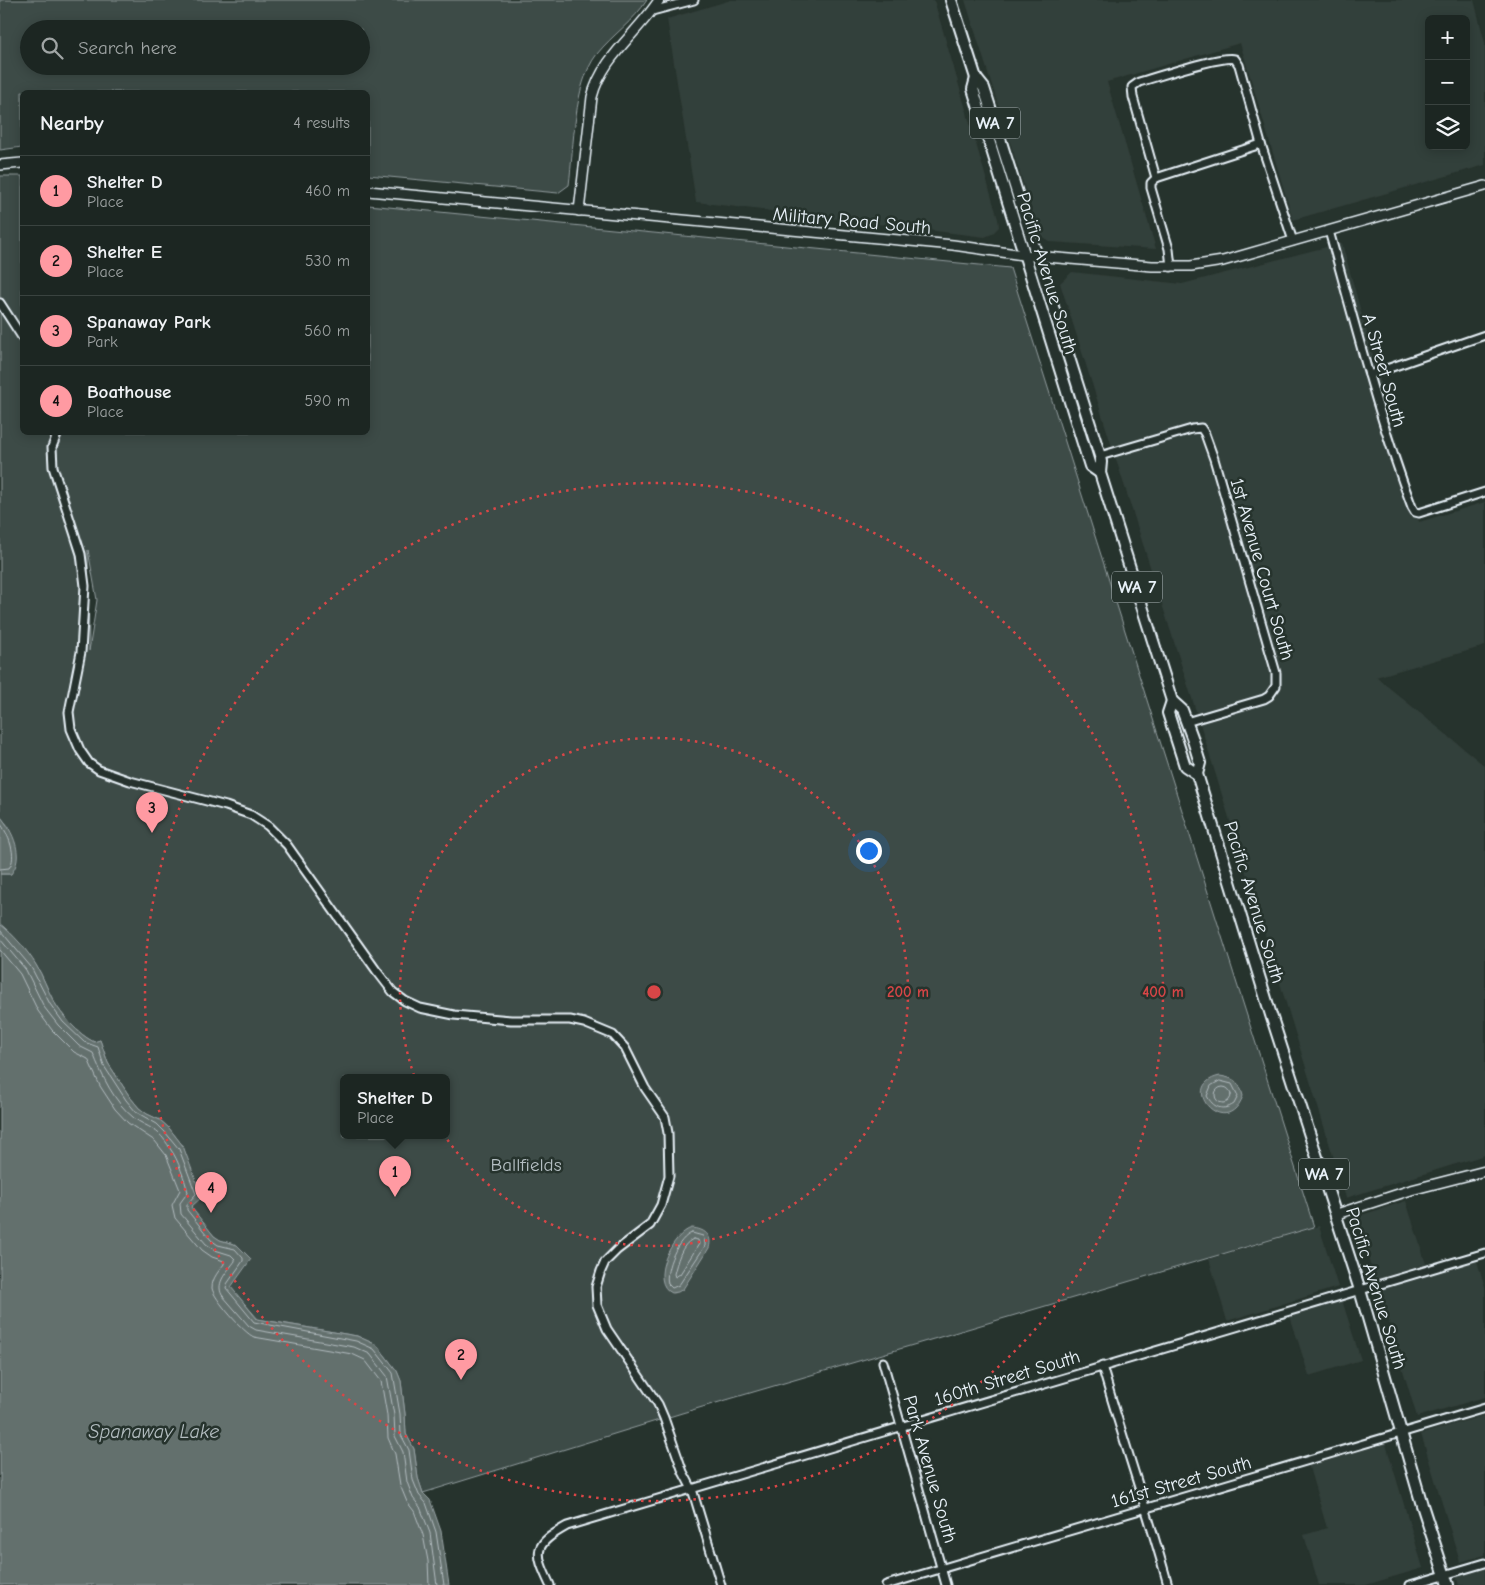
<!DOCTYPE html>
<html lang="en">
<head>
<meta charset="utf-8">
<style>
  :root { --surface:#1c2622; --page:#252e2a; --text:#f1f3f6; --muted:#a0a5a5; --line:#3a4340; --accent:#ff9aa2 }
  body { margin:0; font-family:"Comic Neue",sans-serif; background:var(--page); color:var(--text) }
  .controls { position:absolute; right:15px; top:15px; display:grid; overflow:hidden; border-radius:8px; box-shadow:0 2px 12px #0003 }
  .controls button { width:45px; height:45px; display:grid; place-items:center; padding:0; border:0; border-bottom:1px solid var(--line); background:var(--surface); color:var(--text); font:25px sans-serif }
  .you { position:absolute; left:868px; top:850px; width:18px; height:18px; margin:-12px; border:4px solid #fff; border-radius:50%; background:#1a73e8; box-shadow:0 0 0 8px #1a73e833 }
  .badge { display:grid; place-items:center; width:32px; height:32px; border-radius:50%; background:var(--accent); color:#111; font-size:16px; font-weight:700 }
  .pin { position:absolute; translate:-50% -41px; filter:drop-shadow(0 1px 2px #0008) }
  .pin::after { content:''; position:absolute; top:26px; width:18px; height:15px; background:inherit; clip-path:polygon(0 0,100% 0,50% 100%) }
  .popup { position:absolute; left:340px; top:1074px; width:110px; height:65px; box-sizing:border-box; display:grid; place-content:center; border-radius:8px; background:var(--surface); filter:drop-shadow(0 1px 4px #0005); font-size:16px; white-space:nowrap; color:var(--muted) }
  .popup b { font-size:19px; color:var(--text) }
  .popup::after { content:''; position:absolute; left:50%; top:100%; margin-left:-10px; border:10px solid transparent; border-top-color:var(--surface) }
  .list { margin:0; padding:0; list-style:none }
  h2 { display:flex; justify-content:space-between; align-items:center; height:65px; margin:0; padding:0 20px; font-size:21px }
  h2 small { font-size:16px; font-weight:400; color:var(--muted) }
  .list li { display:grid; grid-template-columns:32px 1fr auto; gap:15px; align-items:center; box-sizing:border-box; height:70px; padding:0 20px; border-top:1px solid var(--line) }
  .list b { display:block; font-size:19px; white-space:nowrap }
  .list p { margin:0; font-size:16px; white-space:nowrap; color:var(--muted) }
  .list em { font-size:16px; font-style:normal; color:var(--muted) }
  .icon { flex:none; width:28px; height:28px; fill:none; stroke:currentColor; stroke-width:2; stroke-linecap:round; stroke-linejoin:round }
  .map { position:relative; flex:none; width:1485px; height:1585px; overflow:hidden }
  .search { position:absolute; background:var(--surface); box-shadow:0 2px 12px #0003; left:20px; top:20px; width:350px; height:55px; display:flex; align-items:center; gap:12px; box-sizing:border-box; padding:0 18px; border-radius:28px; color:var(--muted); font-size:19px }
  .panel { position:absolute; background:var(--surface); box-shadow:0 2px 12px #0003; left:20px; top:90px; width:350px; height:345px; border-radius:8px }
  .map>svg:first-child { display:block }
  .built { fill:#333f3a; fill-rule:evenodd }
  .green { fill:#3e4b47; stroke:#939ea0; fill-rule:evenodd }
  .water { fill:#636f6d; stroke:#98a3a5 }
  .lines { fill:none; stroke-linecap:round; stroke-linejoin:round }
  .shore { stroke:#b3bdc0; stroke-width:1 }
  .minor-casing { stroke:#e8f1f8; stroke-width:11 }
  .tertiary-casing { stroke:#e8f1f8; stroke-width:12 }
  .secondary-casing { stroke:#e8f1f8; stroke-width:12 }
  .primary-casing { stroke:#e8f1f8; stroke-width:14 }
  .minor { stroke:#26332d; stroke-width:7 }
  .tertiary { stroke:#26332d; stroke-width:9 }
  .secondary { stroke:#26332d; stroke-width:9 }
  .primary { stroke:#26332d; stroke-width:10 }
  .ring { fill:none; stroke:#d94647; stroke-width:2.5; stroke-dasharray:2.5 5 }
  .labels { text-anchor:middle; stroke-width:5; stroke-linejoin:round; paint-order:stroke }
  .shield { fill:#26332d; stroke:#aeb8bb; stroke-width:1 }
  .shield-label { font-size:18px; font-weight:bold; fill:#e8f1f8 }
  .street-label { font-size:19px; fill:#e8f1f8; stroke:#26332d }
  .park-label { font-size:19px; fill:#b5bfc3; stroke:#26332d }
  .water-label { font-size:20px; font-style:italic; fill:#b3bdc0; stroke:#26332d }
  .centre { fill:#d94647; stroke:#26332d; stroke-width:2.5 }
  .ring-label { font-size:15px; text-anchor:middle; font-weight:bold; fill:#d94647; stroke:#26332d; stroke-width:5; stroke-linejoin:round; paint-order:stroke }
</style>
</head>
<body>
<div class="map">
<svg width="1485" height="1585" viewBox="0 0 1485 1585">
  <rect width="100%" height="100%" fill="#26332d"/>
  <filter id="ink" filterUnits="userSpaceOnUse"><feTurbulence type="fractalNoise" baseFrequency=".02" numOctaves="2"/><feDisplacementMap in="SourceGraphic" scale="10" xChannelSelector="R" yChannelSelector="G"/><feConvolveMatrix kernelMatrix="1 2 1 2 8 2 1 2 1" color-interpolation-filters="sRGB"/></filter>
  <g filter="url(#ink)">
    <!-- built -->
    <g class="built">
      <path d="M 731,0 L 934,0 L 998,219 L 999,227 L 992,234 L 985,237 L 696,202 L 667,19 Z"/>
      <path d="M 965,0 L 1474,0 L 1485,43 L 1485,165 L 1293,220 L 1240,43 L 1107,82 L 1156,249 L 1050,242 L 1039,234 ZM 1429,19 L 1466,19 L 1466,146 L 1429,146 Z"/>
      <path d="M 1342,243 L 1419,522 L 1485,502 L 1485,646 L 1376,677 L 1485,766 L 1485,1155 L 1346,1198 L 1202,730 L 1060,283 L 1072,272 L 1182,284 Z"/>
      <path d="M 1406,1201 L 1426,1264 L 1375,1280 L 1355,1217 Z"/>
      <path d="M 1319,1226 L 1338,1287 L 1227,1321 L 1209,1259 Z"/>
      <path d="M 1477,1261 L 1485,1287 L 1485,1397 L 1417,1417 L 1379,1290 Z"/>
      <path d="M 1342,1300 L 1361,1360 L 1309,1376 L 1290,1316 Z"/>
      <path d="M 1485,1415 L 1485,1555 L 1460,1562 L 1421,1434 Z"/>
      <path d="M 1385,1441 L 1423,1568 L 1366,1585 L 1319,1585 L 1304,1535 L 1327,1528 L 1308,1464 Z"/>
      <path d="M 1485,1567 L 1485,1585 L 1459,1585 L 1456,1576 Z"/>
    </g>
    <!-- green -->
    <g class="green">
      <path d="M 0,0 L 647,0 C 634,21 612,35 597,54 C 573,85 574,146 569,185 L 558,193 L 368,175 L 368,92 L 22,92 L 22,147 L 0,150 ZM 29,29 L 361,29 L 361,66 L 29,66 Z"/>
      <path d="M 0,176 L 22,176 L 22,432 L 368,432 L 368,205 L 1010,268 L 1314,1227 L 682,1413 L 423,1493 L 418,1478 L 414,1449 L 406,1434 L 405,1414 L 401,1381 L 397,1371 L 377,1345 L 357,1336 L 258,1319 L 230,1287 L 237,1245 L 220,1240 L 214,1236 L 190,1207 L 186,1156 L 183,1146 L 169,1128 L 160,1120 L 147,1114 L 139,1108 L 130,1097 L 108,1063 L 100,1040 L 94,1042 C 78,1034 62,1016 53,1000 C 47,989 43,976 36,965 C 27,951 13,934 0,924 L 0,874 L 11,874 L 9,827 L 0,816 ZM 88,550 L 97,600 L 89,651 ZM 344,1078 L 446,1078 L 446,1136 L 344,1136 Z"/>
    </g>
    <!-- water -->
    <g class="water">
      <path d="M 0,816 C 13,831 25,857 11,874 L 0,874 Z"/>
      <path d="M 0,924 C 13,934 28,951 36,965 C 43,976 47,989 53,1000 C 62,1016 78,1034 94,1042 L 100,1040 L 108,1063 L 130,1097 L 139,1108 L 147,1114 L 160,1120 L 169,1128 L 183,1146 L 202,1197 L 191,1207 L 214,1236 L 220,1240 L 237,1245 L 251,1259 L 231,1287 L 257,1319 L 357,1336 L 377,1345 L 397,1371 L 401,1381 L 405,1414 L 406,1434 L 414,1449 L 418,1478 L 423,1493 L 430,1500 L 441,1531 L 449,1585 L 0,1585 Z"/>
      <path d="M 1220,1076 C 1234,1078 1240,1082 1243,1096 C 1226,1142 1176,1085 1220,1076 Z"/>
      <path d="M 692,1228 C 704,1229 713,1235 709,1248 L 683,1289 L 678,1292 L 672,1293 C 648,1282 672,1233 692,1228 Z"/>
    </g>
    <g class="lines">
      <!-- shore -->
      <g class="shore">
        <path d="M 0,823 C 8,833 18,857 9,868 L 0,869"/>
        <path d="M 0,930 L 31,967 L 50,1004 L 63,1022 L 84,1042 L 98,1047 L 104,1066 L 126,1100 L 136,1112 L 157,1124 L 165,1132 L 179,1149 L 196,1194 L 187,1204 L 187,1210 L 211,1240 L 218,1245 L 235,1249 L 243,1258 L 243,1261 L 227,1284 L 226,1288 L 254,1322 L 356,1341 L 374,1349 L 393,1373 L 400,1414 L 401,1435 L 409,1450 L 413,1480 L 419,1495 L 426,1503 L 436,1532 L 444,1585"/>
        <path d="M 0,939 L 26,970 L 44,1007 L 58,1025 L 79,1046 L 93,1053 C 102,1076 114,1102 134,1118 C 140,1123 147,1125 154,1130 C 161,1134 167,1143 171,1150 C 178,1159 185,1181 188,1192 L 180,1203 L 181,1214 L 206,1244 L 215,1250 L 231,1255 L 235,1259 L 235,1261 C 228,1271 215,1282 222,1295 L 249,1326 L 256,1330 L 354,1347 L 370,1354 L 387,1376 L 394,1415 L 395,1436 L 403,1452 L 407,1482 L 413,1498 L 420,1507 L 430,1533 L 437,1585"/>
        <path d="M 0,950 L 20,974 L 38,1011 L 52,1030 L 74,1052 L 88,1059 L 100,1086 L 115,1109 L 128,1123 L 155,1141 L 166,1155 L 180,1190 L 172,1205 L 175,1218 L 202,1250 L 212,1257 L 224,1261 L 224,1264 C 219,1271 212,1278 212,1288 C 213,1298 245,1334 254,1337 L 352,1354 L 365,1360 L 381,1381 L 387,1415 L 388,1438 L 395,1454 L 400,1485 L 407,1502 L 414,1511 L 423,1535 L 428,1561 L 429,1585"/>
        <path d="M 1220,1081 L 1232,1084 L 1238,1096 L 1234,1104 C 1222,1112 1213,1107 1207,1096 L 1211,1086 Z"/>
        <circle cx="1223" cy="1095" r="8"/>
        <path d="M 692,1233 L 703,1236 L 705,1243 L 705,1246 L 679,1285 L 672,1288 L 668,1284 C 664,1270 678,1237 692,1233 Z"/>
        <path d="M 693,1239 L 698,1240 L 699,1244 L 680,1274 L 675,1277 L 674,1274 C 677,1263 681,1244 693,1239 Z"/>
      </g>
      <defs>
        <g id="minor">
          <path d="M 652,11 L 694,0"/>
          <path d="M 1156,178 L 1133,97 L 1132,87 L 1139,82 C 1157,77 1221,55 1235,59 L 1239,65 L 1261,144 L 1293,241"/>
          <path d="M 1156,178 L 1261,144"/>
          <path d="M 1156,178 L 1151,183 L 1151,188 L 1169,249 L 1171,267"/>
          <path d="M 1329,231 C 1355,323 1378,417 1412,507 L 1415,512 L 1419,513 L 1485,492"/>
          <path d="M 0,303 L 22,337"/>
          <path d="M 1369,375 L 1485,335"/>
          <path d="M 58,432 L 52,447 L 53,467 L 81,554 L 85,586 L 81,652 L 69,712 L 71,729 L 80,750 L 89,763 L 99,770 L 130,781 L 226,806 L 251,815 L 268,826 L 287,845 L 376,970 L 393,992 L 405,1001 L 420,1008 L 454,1015 L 511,1020 L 570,1020 L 584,1023 L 613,1035 L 625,1048 L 645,1088 L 665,1117 L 668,1133 L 669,1176 L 661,1205 L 650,1225 L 617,1250 L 605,1262 L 601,1271 L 596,1287 L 597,1305 L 607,1329 L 658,1404 L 664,1418 L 683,1472 L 692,1489 L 721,1585"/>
          <path d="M 1100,456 L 1192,429 L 1201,428 L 1205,434 L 1214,459 L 1276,673 L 1276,686 L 1269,696 L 1264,699 L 1186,722"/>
          <path d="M 883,1362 L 946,1585"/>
          <path d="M 1102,1366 C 1123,1440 1148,1512 1168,1585"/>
          <path d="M 550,1585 C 534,1551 533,1545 567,1526 L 1485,1253"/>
          <path d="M 886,1585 L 1485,1408"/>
          <path d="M 1410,1585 L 1485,1563"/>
        </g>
        <g id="tertiary">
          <path d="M 579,211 L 592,97 C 602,57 638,33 659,0"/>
          <path d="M 1337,1214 L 1411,1190 L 1485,1171"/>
        </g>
        <g id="secondary">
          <path d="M 0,165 L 22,163"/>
          <path d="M 368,191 L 953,245 L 1023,255 L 1152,266 L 1191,266 L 1223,261 L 1485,186"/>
        </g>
        <g id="primary">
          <path d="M 951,0 L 976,78 L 984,88 L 1100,456 L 1101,462 L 1100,473 L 1172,701 L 1182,710 L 1192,737 L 1200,763 L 1197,774 L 1271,1015 L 1360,1290 L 1422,1505 L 1448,1585"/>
          <path d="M 976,78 L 973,89 L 1090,466 L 1100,473"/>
          <path d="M 1172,701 L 1168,713 L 1185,766 L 1197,774"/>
        </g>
      </defs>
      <!-- minor casing -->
      <use href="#minor" class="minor-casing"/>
      <!-- tertiary casing -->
      <use href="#tertiary" class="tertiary-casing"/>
      <!-- secondary casing -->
      <use href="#secondary" class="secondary-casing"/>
      <!-- primary casing -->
      <use href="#primary" class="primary-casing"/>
      <!-- minor -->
      <use href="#minor" class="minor"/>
      <!-- tertiary -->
      <use href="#tertiary" class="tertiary"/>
      <!-- secondary -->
      <use href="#secondary" class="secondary"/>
      <!-- primary -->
      <use href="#primary" class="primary"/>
    </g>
  </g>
  <!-- distance rings -->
  <g class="ring">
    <circle cx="654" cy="992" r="254"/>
    <circle cx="654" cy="992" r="509"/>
  </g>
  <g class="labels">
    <!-- shield labels -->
    <g class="shield">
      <rect x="970" y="107.5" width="50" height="31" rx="4"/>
      <rect x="1112" y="571.5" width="50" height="31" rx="4"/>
      <rect x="1299" y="1158.5" width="50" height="31" rx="4"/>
    </g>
    <g class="shield-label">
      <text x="995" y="129">WA 7</text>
      <text x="1137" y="593">WA 7</text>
      <text x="1324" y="1180">WA 7</text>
    </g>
    <!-- street labels -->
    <g class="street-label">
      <text transform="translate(852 220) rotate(5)" y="7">Military Road South</text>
      <text transform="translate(1048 273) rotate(73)" y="7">Pacific Avenue South</text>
      <text transform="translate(1385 370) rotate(74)" y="7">A Street South</text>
      <text transform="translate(1263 569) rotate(74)" y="7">1st Avenue Court South</text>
      <text transform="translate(1255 902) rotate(73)" y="7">Pacific Avenue South</text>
      <text transform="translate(1377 1288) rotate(73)" y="7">Pacific Avenue South</text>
      <text transform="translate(1007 1377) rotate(-17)" y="7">160th Street South</text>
      <text transform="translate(931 1469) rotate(74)" y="7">Park Avenue South</text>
      <text transform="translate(1181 1481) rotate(-16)" y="7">161st Street South</text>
    </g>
    <!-- park labels -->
    <g class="park-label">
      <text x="526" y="1171">Ballfields</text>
    </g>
    <!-- water labels -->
    <g class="water-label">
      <text x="154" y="1438">Spanaway Lake</text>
    </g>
  </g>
  <circle cx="654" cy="992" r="8" class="centre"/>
  <g class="ring-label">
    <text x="908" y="997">200 m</text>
    <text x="1163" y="997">400 m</text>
  </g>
</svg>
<div class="controls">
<button>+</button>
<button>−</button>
<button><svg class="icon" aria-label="layers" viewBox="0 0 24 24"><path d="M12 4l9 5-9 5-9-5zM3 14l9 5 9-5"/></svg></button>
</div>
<div class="you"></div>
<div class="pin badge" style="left:395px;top:1197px">1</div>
<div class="popup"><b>Shelter D</b>Place</div>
<div class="pin badge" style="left:461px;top:1380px">2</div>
<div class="pin badge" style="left:152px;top:833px">3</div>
<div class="pin badge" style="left:211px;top:1213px">4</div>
<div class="search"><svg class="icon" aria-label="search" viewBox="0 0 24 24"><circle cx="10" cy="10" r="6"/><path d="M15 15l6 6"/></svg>Search here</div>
<section class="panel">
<h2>Nearby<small>4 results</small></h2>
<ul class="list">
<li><span class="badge">1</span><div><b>Shelter D</b><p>Place</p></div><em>460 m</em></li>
<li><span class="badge">2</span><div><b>Shelter E</b><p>Place</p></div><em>530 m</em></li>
<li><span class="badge">3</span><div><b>Spanaway Park</b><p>Park</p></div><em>560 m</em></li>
<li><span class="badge">4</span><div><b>Boathouse</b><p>Place</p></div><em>590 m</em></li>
</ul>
</section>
</div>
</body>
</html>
